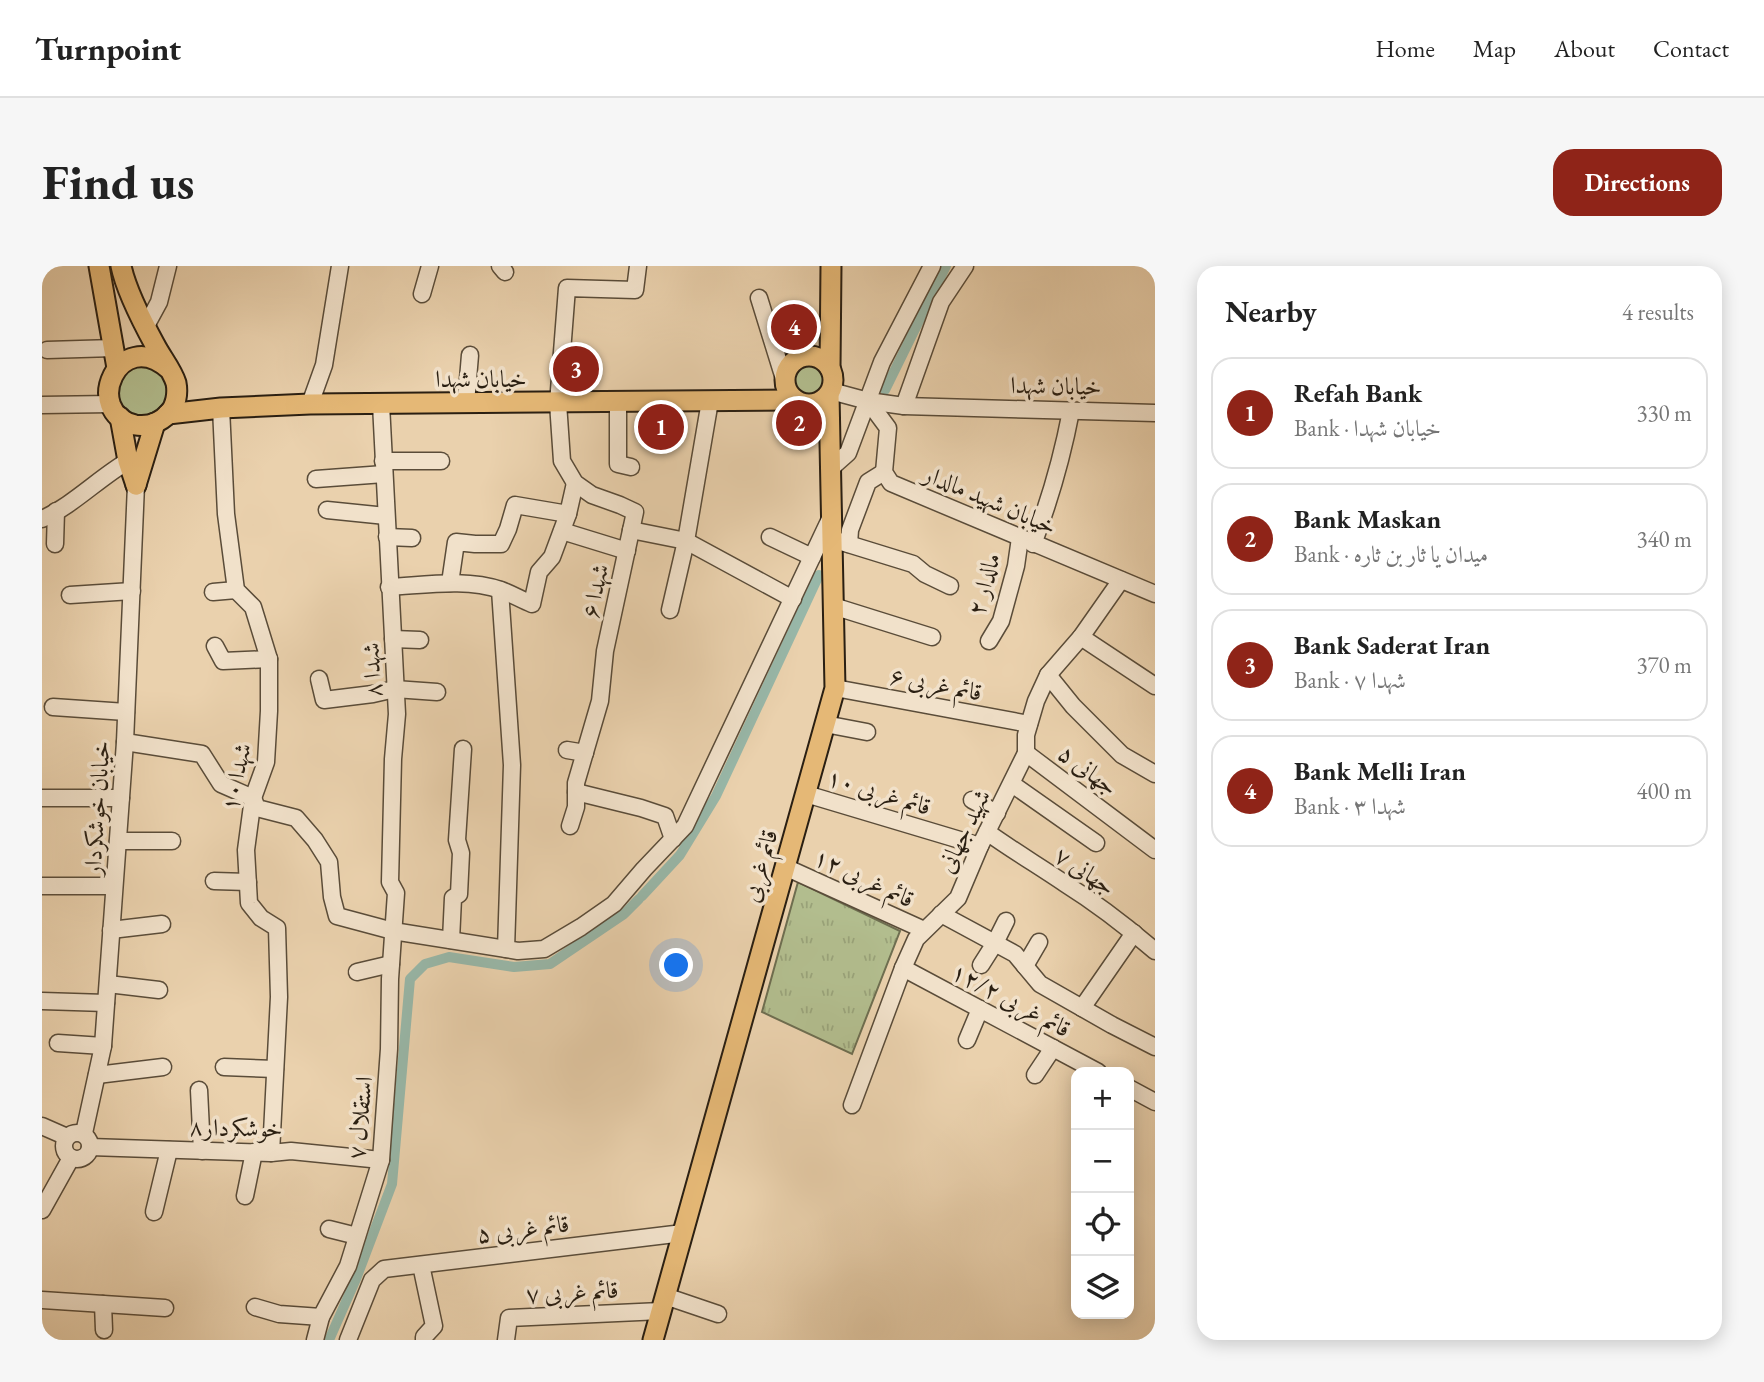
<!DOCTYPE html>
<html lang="en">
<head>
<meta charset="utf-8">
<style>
  :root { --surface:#fff; --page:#f6f6f6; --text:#222; --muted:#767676; --line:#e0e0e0; --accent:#8f2418 }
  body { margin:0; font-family:"EB Garamond",Amiri,serif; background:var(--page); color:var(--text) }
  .controls { position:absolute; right:21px; bottom:21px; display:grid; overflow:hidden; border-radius:14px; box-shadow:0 4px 18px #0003 }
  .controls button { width:63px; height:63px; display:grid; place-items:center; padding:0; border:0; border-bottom:2px solid var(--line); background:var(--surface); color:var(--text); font:35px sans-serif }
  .you { position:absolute; left:635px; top:700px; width:24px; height:24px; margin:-18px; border:5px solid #fff; border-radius:50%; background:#1a73e8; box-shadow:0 0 0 10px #1a73e833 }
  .badge { display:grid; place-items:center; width:46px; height:46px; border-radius:50%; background:var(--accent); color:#fff; font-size:23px; font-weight:700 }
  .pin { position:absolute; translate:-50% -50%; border:4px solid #fff; box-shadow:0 2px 7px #0006 }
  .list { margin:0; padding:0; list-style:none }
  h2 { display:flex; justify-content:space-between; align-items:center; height:91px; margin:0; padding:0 28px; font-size:30px }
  h2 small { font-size:23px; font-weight:400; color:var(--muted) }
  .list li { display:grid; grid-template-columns:46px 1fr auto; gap:21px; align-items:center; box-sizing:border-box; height:112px; margin:0 14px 14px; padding:0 14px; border:2px solid var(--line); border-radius:21px }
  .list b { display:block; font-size:26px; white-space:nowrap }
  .list p { margin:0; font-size:23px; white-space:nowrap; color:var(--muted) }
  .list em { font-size:23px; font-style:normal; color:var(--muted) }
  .icon { flex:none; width:38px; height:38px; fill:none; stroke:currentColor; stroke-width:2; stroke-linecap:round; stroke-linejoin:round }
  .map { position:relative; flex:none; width:1113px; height:1074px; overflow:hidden; border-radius:21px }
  header { display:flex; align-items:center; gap:42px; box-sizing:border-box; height:98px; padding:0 35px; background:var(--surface); border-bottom:2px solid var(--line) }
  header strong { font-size:33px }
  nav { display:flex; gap:38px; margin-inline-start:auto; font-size:24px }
  .intro { display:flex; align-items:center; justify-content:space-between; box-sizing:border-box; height:168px; padding:0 42px }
  h1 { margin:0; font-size:49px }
  .button { padding:18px 32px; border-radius:21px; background:var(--accent); color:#fff; font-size:24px; font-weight:700 }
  main { display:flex; gap:42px; padding:0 42px }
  aside { flex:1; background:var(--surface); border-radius:21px; box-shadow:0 4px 18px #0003 }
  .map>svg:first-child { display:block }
  .grass { fill:#b2bd8e; stroke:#6e6e50; stroke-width:2 }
  .park { fill:url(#park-tufts); stroke:#6e6e50; stroke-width:2 }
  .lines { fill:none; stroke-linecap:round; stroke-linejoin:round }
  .canal { stroke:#98b7a8; stroke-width:10 }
  .building { fill:#d28769; stroke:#2a1f12; stroke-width:2 }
  .minor-casing { stroke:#5a4c39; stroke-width:19 }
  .major-casing { stroke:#2a1f12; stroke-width:23 }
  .minor { stroke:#f1e1ca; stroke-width:16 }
  .major { stroke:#e5b876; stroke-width:19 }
  .labels { text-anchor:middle; stroke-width:7; stroke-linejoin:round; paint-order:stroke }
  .street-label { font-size:24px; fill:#2a1f12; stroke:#f1e1ca }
</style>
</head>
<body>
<header>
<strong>Turnpoint</strong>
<nav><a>Home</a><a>Map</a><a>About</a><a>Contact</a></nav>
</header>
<div class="intro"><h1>Find us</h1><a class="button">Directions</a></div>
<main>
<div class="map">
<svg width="1113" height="1074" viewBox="0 0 1113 1074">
  <defs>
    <pattern id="park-tufts" width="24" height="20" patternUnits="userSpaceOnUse" patternTransform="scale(1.75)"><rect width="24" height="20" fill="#b2bd8e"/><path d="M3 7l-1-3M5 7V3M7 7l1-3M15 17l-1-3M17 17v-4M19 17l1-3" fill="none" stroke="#99a279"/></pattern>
  </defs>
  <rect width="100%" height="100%" fill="#ead1ad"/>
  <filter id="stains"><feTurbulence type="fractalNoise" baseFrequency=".00286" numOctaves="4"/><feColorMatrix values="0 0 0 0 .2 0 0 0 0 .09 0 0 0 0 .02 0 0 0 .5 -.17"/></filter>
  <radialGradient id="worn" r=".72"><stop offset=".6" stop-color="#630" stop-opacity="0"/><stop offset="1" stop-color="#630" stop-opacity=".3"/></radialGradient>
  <!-- grass -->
  <g class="grass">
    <circle cx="767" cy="113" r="21"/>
    <path d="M 95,95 L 128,112 L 126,141 L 100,155 L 75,142 L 72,113 Z"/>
  </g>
  <!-- park -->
  <path class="park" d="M 756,616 L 858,665 L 810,788 L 720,746 Z"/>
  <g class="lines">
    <!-- canal -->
    <g class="canal">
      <path d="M 843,124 L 904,0"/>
      <path d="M 600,630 L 638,589 L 674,530 L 777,309"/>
      <path d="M 287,1074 L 314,1013 L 350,918 L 368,713 L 383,698 L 407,691 L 472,701 L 508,698 L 582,648 L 597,633"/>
    </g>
  </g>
  <!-- building -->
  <path class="building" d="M 530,92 L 543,92 L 539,119 L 528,118 Z"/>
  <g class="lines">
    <defs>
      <g id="minor">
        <path d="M 458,0 L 463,6"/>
        <path d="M 380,28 L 388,0"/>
        <path d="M 717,32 L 743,116"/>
        <path d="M 104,60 L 117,36 L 126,0"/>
        <path d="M 5,84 L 72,82"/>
        <path d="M 789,125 L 826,135 L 862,140 L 1113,147"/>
        <path d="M 826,135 L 846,162 L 842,206 L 849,217 L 1113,328"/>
        <path d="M 576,136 L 576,198 L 589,201"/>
        <path d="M 424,137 L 428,89"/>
        <path d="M 268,138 L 282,99 L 298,0"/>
        <path d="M 0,139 L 69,138"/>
        <path d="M 862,140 L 899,36 L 923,0"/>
        <path d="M 179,142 L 184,248 L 194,324 L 211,341 L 227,393 L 227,445 L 224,496 L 211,532 L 204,584 L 207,637 L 219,652 L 235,662 L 237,731 L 229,887"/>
        <path d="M 341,195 L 399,195"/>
        <path d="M 788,203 L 806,187 L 840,96 L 890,0"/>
        <path d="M 274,213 L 342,208"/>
        <path d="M 285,244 L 344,250"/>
        <path d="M 0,253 C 30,240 57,212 86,195"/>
        <path d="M 589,264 L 644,275 L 751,333"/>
        <path d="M 520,265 L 585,285"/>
        <path d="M 345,271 L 370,272"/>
        <path d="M 728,271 L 770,291"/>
        <path d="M 790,273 L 871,298 L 883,308 L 908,320"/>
        <path d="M 13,278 L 14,245"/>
        <path d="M 807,278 L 808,264 L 826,216 L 842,206"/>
        <path d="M 991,278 C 1008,234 1020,192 1029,145"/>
        <path d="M 408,317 L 414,276 L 433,278 L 459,278 L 466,263 L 473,239 L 526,248"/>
        <path d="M 347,321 C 384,319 424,312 459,324 C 470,328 480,334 490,338 L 497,306 L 510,291 L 526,248 L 533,217"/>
        <path d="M 458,324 L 470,499 L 464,683"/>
        <path d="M 171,326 L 194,324"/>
        <path d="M 28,329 L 90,325"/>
        <path d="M 791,340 L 890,371"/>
        <path d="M 628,344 L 644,275 L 668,135"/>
        <path d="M 1039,371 L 1113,420"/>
        <path d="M 351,373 L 378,374"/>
        <path d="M 947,375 L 959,355 L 974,300 L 978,272"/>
        <path d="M 173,380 L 181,395 L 227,393"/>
        <path d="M 1006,409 L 1031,440 L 1080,489 L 1113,508"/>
        <path d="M 277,413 L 282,434 L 331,428 L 353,423 L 395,426"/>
        <path d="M 793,422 L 987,458"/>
        <path d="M 11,441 L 84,446"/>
        <path d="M 783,458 L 825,466"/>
        <path d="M 83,476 L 160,488 L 179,518 L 211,532 L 215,542 L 254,552 L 273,574 L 287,596 L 290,631 L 295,650 L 351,665 L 476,685 L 502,683 L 539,661 L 572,638 L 602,603 L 643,560 L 788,253"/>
        <path d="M 525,484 L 543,487"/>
        <path d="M 984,487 L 1113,584"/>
        <path d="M 970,518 L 1054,577"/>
        <path d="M 534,526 L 599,542 L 623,550 L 631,573"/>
        <path d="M 764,528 L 938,580"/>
        <path d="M 0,532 L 79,532"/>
        <path d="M 930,534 L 955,547"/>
        <path d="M 528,560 L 534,541 L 534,517 L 558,435 L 563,385 L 593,246 L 578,239 L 550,229 L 533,217 L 520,195 L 516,137 L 525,22 L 593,24 L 596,0"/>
        <path d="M 945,566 C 970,584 997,600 1022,617 C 1054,637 1084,660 1113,685"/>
        <path d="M 76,575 L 130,575"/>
        <path d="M 743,601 L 882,664"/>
        <path d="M 172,615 L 206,616"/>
        <path d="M 0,620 L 72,620"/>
        <path d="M 899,648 L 973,688 L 998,718 L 1070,759 L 1113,781"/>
        <path d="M 69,664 L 120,658"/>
        <path d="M 409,674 L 411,632 L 417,628 L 419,587 L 415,574 L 421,483"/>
        <path d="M 939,699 L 953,677 L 964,655"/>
        <path d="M 983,700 L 997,676"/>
        <path d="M 861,702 L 1056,806"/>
        <path d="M 315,706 L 349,698"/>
        <path d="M 66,718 L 117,724"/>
        <path d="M 0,735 L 64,737"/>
        <path d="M 1040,742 L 1092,667"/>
        <path d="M 925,774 L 938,743"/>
        <path d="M 16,777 L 61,780"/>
        <path d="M 182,801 L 233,803"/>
        <path d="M 55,809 L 121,801"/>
        <path d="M 993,809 L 1011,782"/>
        <path d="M 1087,822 L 1113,836"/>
        <path d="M 157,824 L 160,885"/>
        <path d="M 810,839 L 861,702 L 874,673 L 916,632 L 938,580 L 984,487 L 984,469 L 994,435 L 1006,409 L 1039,371 L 1079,314"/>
        <path d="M 0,860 L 25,871"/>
        <circle cx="35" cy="880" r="13"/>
        <path d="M 42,867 L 61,780 L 83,476 L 94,219"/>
        <path d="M 48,881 L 229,887 L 249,885 L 339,894"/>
        <path d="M 203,930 L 212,886"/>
        <path d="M 0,944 L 29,892"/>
        <path d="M 112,946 L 127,884"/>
        <path d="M 287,963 L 315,970"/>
        <path d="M 379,999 L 392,1060 L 382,1071 L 382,1074"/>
        <path d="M 623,1030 L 676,1048"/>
        <path d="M 0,1034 L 123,1042"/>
        <path d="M 61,1038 L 62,1064"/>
        <path d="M 213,1041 L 237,1048 L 279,1051"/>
        <path d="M 273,1074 L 279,1051 L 306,1000 L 339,894 L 347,783 L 348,713 L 354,627 L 348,616 L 351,493 L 355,448 L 339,138"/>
        <path d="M 306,1074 L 330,1014 L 342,1003 L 641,967"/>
        <path d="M 464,1074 L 467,1052 L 619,1045"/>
      </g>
      <g id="major">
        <path d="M 57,0 L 75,102"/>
        <path d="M 79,0 C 84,24 101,57 113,79 C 119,91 130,104 134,117 C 136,127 134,140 127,147 C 118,157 105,161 93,159 C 39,146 77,59 127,103"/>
        <circle cx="767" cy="114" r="24"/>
        <path d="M 788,102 L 789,0"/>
        <path d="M 126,148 L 179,142 L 268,138 L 753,134"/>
        <path d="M 78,151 L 86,195 L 94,219"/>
        <path d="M 94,219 L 113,157"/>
        <path d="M 611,1074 L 793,422 L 787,128"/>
      </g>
    </defs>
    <!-- minor casing -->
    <use href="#minor" class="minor-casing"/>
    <!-- major casing -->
    <use href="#major" class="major-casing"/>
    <!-- minor -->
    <use href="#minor" class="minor"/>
    <!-- major -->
    <use href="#major" class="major"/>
  </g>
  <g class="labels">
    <!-- street labels -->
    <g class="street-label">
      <text x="439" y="121">خیابان شهدا</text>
      <text transform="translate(1014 120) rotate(1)" y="8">خیابان شهدا</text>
      <text transform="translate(948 234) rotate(23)" y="8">خیابان شهید مالدار</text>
      <text transform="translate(942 318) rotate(-74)" y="8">مالدار ۲</text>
      <text transform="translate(553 325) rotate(-78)" y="8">شهدا ۶</text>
      <text transform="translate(330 404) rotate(-93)" y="8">شهدا ۸</text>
      <text transform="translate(894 418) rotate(11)" y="8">قائم غربی ۶</text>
      <text transform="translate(1046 504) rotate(37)" y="8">جهانی ۵</text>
      <text transform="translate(194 511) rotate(-78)" y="8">شهدا ۱۰</text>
      <text transform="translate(837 526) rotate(17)" y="8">قائم غربی ۱۰</text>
      <text transform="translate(55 542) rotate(-86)" y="8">خیابان خوشکردار</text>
      <text transform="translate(922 565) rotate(-64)" y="8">شهید جهانی</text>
      <text transform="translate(718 600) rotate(-74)" y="8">قائم غربی</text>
      <text transform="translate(1043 605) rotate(34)" y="8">جهانی ۷</text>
      <text transform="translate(822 612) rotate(25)" y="8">قائم غربی ۱۲</text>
      <text transform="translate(969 734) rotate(28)" y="8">قائم غربی ۱۲/۲</text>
      <text transform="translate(318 852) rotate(-84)" y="8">استقلال ۷</text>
      <text transform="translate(194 862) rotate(1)" y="8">خوشکردار۸</text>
      <text transform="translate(481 963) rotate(-7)" y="8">قائم غربی ۵</text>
      <text transform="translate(530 1026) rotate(-3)" y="8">قائم غربی ۷</text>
    </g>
  </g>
  <rect width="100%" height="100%" filter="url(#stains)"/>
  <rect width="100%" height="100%" fill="url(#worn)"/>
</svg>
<div class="controls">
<button>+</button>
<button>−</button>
<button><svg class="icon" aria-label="locate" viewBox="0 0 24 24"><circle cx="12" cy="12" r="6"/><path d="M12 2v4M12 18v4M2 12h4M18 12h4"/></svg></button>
<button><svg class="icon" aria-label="layers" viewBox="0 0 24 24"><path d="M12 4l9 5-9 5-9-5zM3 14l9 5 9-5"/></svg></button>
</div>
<div class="you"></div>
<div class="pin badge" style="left:619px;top:161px">1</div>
<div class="pin badge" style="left:757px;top:157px">2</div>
<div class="pin badge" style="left:534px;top:103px">3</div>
<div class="pin badge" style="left:752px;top:61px">4</div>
</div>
<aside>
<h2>Nearby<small>4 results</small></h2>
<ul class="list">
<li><span class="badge">1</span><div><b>Refah Bank</b><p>Bank · خیابان شهدا</p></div><em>330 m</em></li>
<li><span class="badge">2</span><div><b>Bank Maskan</b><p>Bank · میدان یا ثار بن ثاره</p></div><em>340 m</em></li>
<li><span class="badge">3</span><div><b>Bank Saderat Iran</b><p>Bank · شهدا ۷</p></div><em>370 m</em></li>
<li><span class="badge">4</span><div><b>Bank Melli Iran</b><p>Bank · شهدا ۳</p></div><em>400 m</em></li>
</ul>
</aside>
</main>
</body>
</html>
